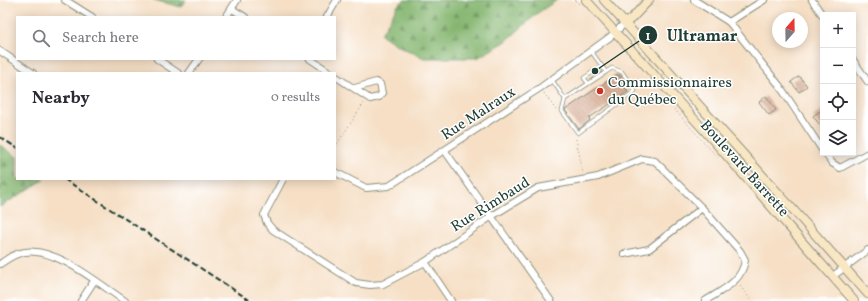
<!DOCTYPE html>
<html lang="en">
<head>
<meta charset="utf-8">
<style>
  :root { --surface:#fff; --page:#f2f2f3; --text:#2b2b33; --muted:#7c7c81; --line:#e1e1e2 }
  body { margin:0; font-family:Vollkorn,serif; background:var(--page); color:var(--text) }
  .controls { position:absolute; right:12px; top:12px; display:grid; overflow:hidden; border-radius:0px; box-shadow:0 2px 10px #0003 }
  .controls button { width:36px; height:36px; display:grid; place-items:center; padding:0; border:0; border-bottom:1px solid var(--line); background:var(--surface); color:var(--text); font:20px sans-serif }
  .compass { position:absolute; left:772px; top:12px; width:36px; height:36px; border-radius:50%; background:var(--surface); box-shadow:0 2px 10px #0003; rotate:20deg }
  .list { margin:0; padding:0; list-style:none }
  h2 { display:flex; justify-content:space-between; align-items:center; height:52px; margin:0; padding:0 16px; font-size:17px }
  h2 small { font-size:13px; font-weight:400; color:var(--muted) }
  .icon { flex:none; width:22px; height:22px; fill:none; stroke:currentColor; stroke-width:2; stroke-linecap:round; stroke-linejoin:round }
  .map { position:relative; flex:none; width:868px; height:301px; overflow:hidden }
  .search { position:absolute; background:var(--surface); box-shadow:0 2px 10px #0003; left:16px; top:16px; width:320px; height:44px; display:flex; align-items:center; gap:10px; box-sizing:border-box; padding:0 14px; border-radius:0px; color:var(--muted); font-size:15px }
  .panel { position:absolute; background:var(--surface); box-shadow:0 2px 10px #0003; left:16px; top:72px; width:320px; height:108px; border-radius:0px }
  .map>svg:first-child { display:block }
  .forest { fill:url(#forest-firs); stroke:#527a52 }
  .building { fill:url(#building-back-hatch) }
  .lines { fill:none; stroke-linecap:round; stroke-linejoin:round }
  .lane-casing { stroke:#8a8e7c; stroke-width:4.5 }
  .street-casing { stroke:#8a8e7c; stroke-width:8 }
  .secondary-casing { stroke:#8a8e7c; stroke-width:10 }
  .path { stroke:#8a8e7c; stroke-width:1; stroke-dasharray:1 3; stroke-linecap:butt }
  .lane { stroke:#fff; stroke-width:3 }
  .street { stroke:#fff; stroke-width:6 }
  .secondary { stroke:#f9e7c3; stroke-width:8 }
  .rail { stroke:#1f3d34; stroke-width:2; stroke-dasharray:6 3; stroke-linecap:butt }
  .poi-dot { fill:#c8321e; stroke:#fff; stroke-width:1.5 }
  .labels { text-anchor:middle; stroke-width:3; stroke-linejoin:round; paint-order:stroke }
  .poi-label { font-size:15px; fill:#1f3d34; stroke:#fff; text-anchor:start }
  .street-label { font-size:15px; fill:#1f3d34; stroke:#fff }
  .leader { fill:none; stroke:#1f3d34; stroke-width:1.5 }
  .callout-dot { fill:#1f3d34; stroke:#fff; stroke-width:1.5 }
  .mark-label { font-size:12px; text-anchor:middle; font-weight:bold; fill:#fff }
  .callout-label { font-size:16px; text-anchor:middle; font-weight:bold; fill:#1f3d34; stroke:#fff; stroke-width:3; stroke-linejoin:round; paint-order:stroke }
</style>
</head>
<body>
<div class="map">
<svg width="868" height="301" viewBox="0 0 868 301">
  <defs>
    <pattern id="forest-firs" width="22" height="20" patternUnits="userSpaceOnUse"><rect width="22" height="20" fill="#85b670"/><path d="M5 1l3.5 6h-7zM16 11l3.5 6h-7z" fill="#6c955d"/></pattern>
    <pattern id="building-back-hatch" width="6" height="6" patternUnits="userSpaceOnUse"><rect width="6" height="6" fill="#d6a88e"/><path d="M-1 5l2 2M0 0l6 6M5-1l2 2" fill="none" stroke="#ad8a75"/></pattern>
  </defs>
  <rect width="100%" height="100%" fill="#fff"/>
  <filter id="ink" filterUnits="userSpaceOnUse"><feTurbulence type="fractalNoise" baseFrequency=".025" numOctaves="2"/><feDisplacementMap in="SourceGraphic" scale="8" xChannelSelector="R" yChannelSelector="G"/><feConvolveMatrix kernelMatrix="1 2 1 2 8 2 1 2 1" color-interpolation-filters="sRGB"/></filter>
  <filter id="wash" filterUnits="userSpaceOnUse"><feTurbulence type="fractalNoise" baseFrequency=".012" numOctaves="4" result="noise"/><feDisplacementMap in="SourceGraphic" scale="16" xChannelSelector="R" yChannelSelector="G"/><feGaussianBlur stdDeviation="0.9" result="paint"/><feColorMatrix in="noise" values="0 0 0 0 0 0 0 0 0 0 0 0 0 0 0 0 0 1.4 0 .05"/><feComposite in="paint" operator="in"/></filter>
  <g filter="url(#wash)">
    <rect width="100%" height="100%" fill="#f6dfc5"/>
    <!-- forest -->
    <g class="forest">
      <path d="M 154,0 L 186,0 L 181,7 Z"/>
      <path d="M 405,0 L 557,0 L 539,12 L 505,42 L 477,58 L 424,58 L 397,45 L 381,34 L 398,5 Z"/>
      <path d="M 0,145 L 17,157 L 17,179 L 45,179 L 0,207 Z"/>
    </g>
    <g id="blocks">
      <!-- building -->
      <g class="building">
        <path d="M 616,75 L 619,75 L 623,81 L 621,82 L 628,92 L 589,118 L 590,120 L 579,129 L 565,110 Z"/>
        <path d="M 799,76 L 807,86 L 799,92 L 791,82 Z"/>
        <path d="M 766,96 L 776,110 L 769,115 L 759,102 Z"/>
        <path d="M 823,109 L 823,129 L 813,116 Z"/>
      </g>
    </g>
  </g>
  <g filter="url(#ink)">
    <use href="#blocks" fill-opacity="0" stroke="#8a8e7c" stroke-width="1"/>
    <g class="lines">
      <defs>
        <g id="lane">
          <path d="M 552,80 L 565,99 L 606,72 L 591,51"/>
          <path d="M 588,83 L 584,78 L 602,66"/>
          <path d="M 565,99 L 562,111 L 578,133 L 635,91 L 622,72 L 612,68 L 606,72"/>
        </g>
        <g id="street">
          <path d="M 65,0 L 92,17"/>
          <path d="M 694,0 L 729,22 L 779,85 L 823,151"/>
          <path d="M 812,0 L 823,16"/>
          <path d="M 232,9 L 245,17"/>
          <path d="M 226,17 L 237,0"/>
          <path d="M 327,17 L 337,0"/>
          <path d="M 729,22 L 764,0"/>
          <path d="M 0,51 L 33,73"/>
          <path d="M 157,59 L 178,73"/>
          <path d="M 310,59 L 331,73"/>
          <path d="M 853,60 L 868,82"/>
          <path d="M 189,73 L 199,59"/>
          <path d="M 335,76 L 370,99 L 379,97 L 382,93 L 380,84 L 376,82 L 355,88"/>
          <path d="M 445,151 L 551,301"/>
          <path d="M 825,153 L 832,163 L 840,168 L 868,153"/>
          <path d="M 335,172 L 366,188 L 389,186 L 540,88 L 610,37 L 625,23"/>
          <path d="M 283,179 L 264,215 L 267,223 L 273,230 L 356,283 L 370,285 L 383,284 L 425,262 L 492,216 L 538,188 L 598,177 L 642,159 L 655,161 L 702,208 L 740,251 L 745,260 C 742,282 722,290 705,301"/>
          <path d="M 624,254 L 649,249 L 702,208"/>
          <path d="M 425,262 L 451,301"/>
          <path d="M 0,264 C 7,259 15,253 25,252 C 56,247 99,284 125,301"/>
          <path d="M 833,276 L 868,250"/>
          <path d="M 81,301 L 94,281"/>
        </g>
        <g id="secondary">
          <path d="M 586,0 L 705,131 L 854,301"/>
          <path d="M 604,0 L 789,205 L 868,294"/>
          <path d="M 625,23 L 632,18 L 649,0"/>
        </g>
      </defs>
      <!-- lane casing -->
      <use href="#lane" class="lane-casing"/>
      <!-- street casing -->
      <use href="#street" class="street-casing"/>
      <!-- secondary casing -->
      <use href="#secondary" class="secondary-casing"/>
      <!-- path -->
      <g class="path">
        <path d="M 575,0 L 580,5"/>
        <path d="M 544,93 L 556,110"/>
        <path d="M 666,100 L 718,158"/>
        <path d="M 576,139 L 583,173"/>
        <path d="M 335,147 L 364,103"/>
        <path d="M 740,286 L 752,301"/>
      </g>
      <!-- lane -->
      <use href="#lane" class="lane"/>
      <!-- street -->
      <use href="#street" class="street"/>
      <!-- secondary -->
      <use href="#secondary" class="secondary"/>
      <!-- rail -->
      <g class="rail">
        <path d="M 0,137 L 17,148"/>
        <path d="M 64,179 L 251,301"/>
      </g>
    </g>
  </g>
  <!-- markers -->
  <circle class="poi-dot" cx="600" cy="91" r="4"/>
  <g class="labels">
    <!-- poi labels -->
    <g class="poi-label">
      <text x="608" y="87">Commissionnaires<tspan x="608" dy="17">du Québec</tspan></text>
    </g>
    <!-- street labels -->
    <g class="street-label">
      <text transform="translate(478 113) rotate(-33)" y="5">Rue Malraux</text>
      <text transform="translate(745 168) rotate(48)" y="5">Boulevard Barrette</text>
      <text transform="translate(490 204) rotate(-32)" y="5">Rue Rimbaud</text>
    </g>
  </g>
  <!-- callouts -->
  <path class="leader" d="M595 71L648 35"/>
  <g class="callout-dot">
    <circle cx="595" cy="71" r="4"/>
    <circle cx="648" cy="35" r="10"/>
  </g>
  <g class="mark-label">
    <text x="648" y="40">1</text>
  </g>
  <g class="callout-label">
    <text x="702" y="41">Ultramar</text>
  </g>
</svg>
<div class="controls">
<button>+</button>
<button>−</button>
<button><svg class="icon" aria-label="locate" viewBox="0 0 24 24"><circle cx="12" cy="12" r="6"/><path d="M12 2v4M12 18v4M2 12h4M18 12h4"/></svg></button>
<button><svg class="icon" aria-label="layers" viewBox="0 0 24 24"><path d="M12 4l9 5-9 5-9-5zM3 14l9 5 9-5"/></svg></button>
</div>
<svg class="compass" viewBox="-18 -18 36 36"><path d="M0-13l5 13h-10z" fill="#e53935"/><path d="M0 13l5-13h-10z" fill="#7c7c81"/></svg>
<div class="search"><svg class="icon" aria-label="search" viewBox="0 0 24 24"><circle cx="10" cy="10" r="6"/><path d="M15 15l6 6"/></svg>Search here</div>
<section class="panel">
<h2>Nearby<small>0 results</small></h2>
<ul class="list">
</ul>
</section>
</div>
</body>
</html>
